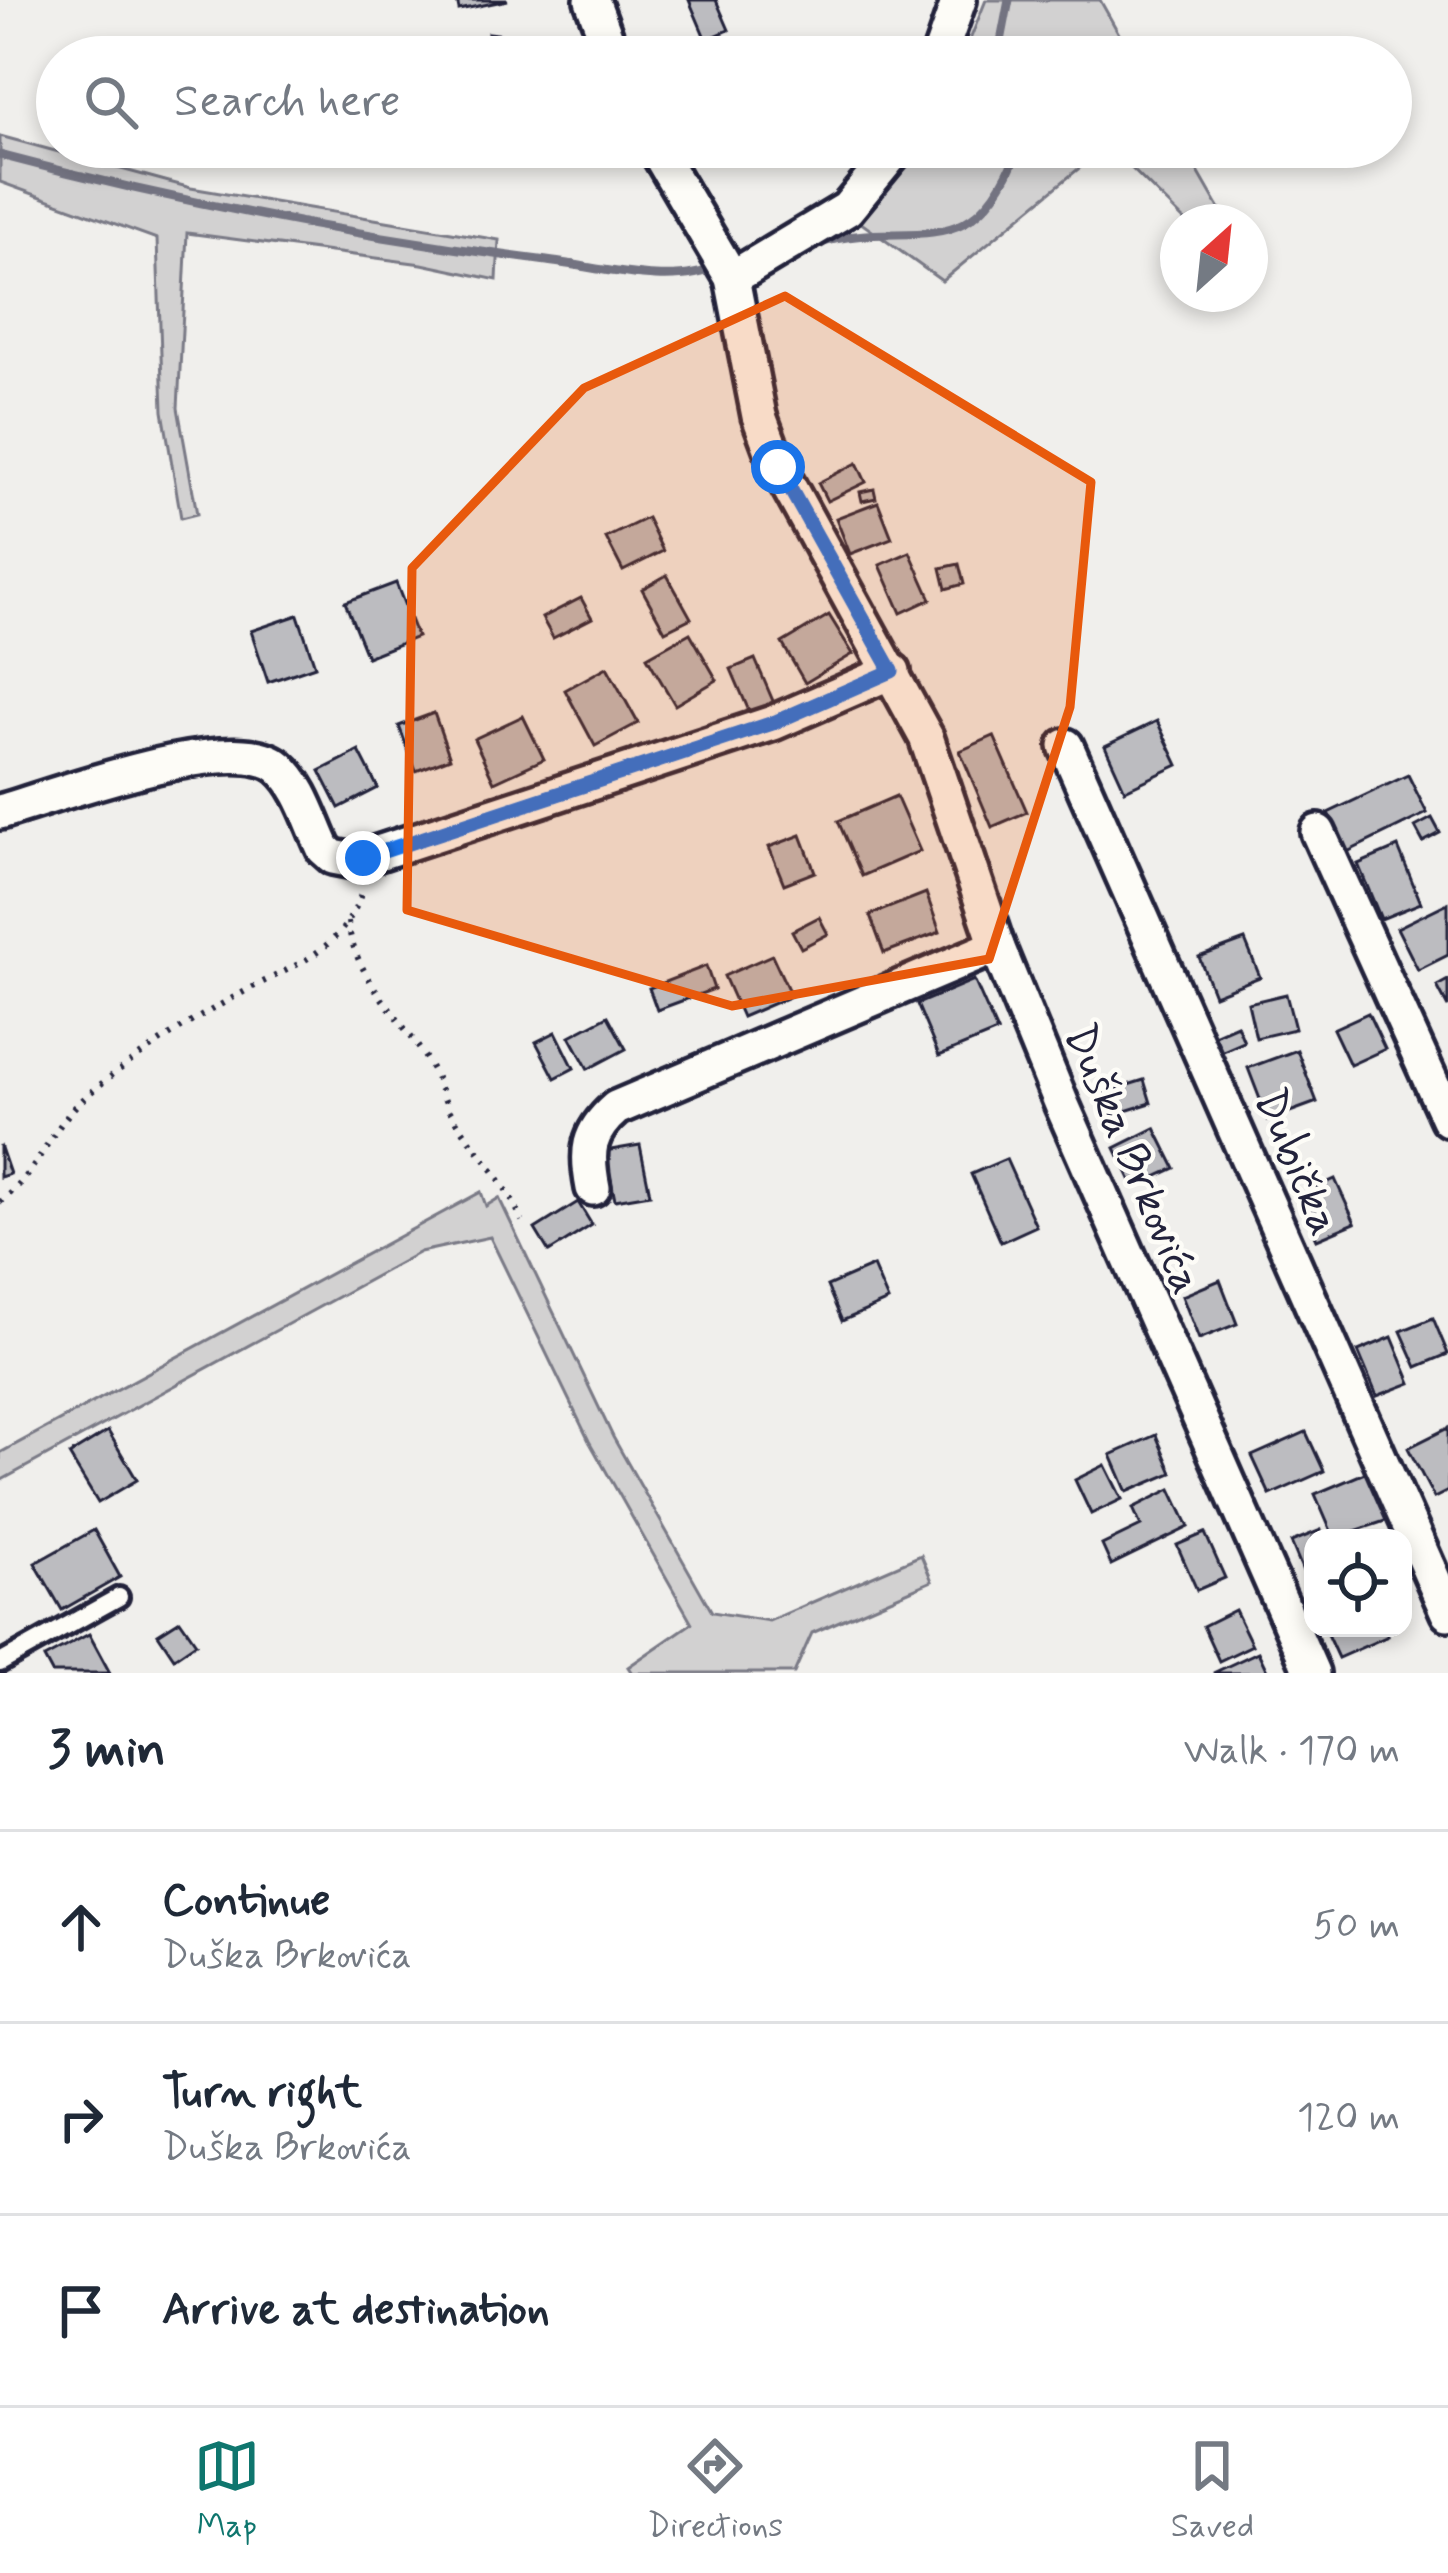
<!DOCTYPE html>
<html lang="en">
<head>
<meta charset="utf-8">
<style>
  :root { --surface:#fff; --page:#f6f6f7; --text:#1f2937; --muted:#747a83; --line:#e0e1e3; --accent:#0f766e }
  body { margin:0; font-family:Mynerve,sans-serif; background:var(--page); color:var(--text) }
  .controls { position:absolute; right:36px; bottom:36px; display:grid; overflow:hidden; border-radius:24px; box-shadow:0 6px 18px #0003 }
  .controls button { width:108px; height:108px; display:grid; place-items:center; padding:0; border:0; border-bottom:3px solid var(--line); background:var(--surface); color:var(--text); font:60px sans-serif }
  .compass { position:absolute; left:1160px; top:204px; width:108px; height:108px; border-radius:50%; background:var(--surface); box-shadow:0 6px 18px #0003; rotate:27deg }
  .stop { position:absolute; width:36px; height:36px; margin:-27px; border:9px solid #1a73e8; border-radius:50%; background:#fff }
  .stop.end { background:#1a73e8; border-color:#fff; box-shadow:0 3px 12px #0008 }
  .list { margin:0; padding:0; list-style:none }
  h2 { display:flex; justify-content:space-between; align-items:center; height:156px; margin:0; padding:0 48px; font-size:51px }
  h2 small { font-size:39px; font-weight:400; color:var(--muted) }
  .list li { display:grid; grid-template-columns:78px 1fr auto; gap:36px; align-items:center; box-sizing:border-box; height:192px; padding:0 48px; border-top:3px solid var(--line) }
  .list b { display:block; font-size:45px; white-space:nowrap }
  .list p { margin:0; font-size:39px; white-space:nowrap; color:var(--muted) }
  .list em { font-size:39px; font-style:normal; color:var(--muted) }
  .icon { flex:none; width:66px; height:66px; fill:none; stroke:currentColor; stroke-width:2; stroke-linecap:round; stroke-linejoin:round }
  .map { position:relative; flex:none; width:1448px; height:1673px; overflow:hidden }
  .search { position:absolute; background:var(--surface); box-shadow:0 6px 18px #0003; left:36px; right:36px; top:36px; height:132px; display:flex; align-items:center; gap:30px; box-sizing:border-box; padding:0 42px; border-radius:66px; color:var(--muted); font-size:45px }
  .sheet { height:732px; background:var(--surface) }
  nav { display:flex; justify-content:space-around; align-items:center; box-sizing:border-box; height:168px; border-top:3px solid var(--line); background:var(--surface); font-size:33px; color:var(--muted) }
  nav a { display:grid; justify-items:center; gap:6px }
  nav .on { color:var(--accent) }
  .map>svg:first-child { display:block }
  .green { fill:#d2d1d1; stroke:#7a7a86; stroke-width:3 }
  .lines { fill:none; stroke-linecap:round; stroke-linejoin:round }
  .stream { stroke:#737381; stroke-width:9 }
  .building { fill:#bcbcc0; stroke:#22223b; stroke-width:3 }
  .lane-casing { stroke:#22223b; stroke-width:26 }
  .street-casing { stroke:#22223b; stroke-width:42 }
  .path { stroke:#22223b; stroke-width:6; stroke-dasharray:3 9; stroke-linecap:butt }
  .lane { stroke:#fdfcf7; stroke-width:16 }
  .street { stroke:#fdfcf7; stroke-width:33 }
  .route { stroke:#1a73e8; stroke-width:15 }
  .marked { fill:#e8590c; fill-opacity:0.2; stroke:#e8590c; stroke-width:9; stroke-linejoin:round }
  .labels { text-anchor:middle; stroke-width:9; stroke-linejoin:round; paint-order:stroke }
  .street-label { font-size:45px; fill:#22223b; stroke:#fdfcf7 }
</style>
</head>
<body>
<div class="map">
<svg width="1448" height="1673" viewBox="0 0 1448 1673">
  <rect width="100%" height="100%" fill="#f0efec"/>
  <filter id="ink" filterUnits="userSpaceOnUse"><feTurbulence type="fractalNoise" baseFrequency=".00833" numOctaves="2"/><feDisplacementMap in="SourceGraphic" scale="24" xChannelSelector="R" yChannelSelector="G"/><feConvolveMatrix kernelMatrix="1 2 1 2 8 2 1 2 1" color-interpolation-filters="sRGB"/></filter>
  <g filter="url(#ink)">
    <!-- green -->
    <g class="green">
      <path d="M 986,0 L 1100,0 L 1132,57 L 963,57 Z"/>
      <path d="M 0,136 L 191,188 L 499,240 L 497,280 L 422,264 L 187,233 L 178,408 L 197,514 L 181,518 L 163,411 L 157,239 L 0,182 Z"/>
      <path d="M 924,147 L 1105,147 L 942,281 L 850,215 L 878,199 Z"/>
      <path d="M 1110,147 L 1184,147 L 1227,222 L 1186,222 Z"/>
      <path d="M 481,1192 L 486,1206 L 499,1198 L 613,1437 L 712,1612 L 769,1621 L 921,1555 L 932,1581 L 812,1633 L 794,1673 L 632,1673 L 628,1667 L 692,1623 L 589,1441 L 490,1237 L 420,1252 L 0,1481 L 0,1453 Z"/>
    </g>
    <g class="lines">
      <!-- stream -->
      <g class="stream">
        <path d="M 998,57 L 1009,0"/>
        <path d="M 0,155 C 183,204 359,237 547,261 C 598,267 672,289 719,266"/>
        <path d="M 816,244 C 908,215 972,273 1019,147"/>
      </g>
    </g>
    <!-- building -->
    <g class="building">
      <path d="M 457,0 L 508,0 L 459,10 Z"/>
      <path d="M 689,0 L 716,0 L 729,30 L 706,40 Z"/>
      <path d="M 488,33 L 551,40 L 549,57 L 486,57 Z"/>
      <path d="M 857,463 L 866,482 L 827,501 L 818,483 Z"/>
      <path d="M 874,489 L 876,498 L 862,501 L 860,492 Z"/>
      <path d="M 878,502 L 892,538 L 850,554 L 836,518 Z"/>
      <path d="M 647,518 L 663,551 L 623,571 L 606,538 Z"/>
      <path d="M 910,552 L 931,599 L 901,613 L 880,565 Z"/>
      <path d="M 959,564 L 964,584 L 946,589 L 941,568 Z"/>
      <path d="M 667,575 L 691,618 L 665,631 L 642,589 Z"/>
      <path d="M 396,583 L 417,637 L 367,657 L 345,602 Z"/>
      <path d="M 581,598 L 592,618 L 553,638 L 542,618 Z"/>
      <path d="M 298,615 L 315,666 L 268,682 L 251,631 Z"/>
      <path d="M 829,615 L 853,654 L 805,683 L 782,643 Z"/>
      <path d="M 690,633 L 717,680 L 675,705 L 647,657 Z"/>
      <path d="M 755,659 L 776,708 L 752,718 L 731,669 Z"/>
      <path d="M 607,667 L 638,723 L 595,746 L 565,690 Z"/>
      <path d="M 434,713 L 450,758 L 416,771 L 399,726 Z"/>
      <path d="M 523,716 L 544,759 L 494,782 L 474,739 Z"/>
      <path d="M 1157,721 L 1178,765 L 1125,790 L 1105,746 Z"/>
      <path d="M 994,736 L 1027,812 L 992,827 L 960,751 Z"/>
      <path d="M 359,751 L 378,788 L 339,808 L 320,771 Z"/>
      <path d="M 1408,775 L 1427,813 L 1347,852 L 1328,813 Z"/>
      <path d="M 896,796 L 920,851 L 862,876 L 838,821 Z"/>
      <path d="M 1432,818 L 1440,833 L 1423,842 L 1415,827 Z"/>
      <path d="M 801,835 L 815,872 L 784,884 L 769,847 Z"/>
      <path d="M 1398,847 L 1421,903 L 1381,919 L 1358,864 Z"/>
      <path d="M 926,893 L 940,932 L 884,953 L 870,915 Z"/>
      <path d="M 1448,903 L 1448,955 L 1418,970 L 1397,928 Z"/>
      <path d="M 819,917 L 828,934 L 801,948 L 792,931 Z"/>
      <path d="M 1245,940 L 1260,977 L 1214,995 L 1199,957 Z"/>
      <path d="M 772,955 L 791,996 L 742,1017 L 724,976 Z"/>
      <path d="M 706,966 L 714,989 L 657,1010 L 649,988 Z"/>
      <path d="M 974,980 L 997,1032 L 939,1056 L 917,1004 Z"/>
      <path d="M 1448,980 L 1448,1007 L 1437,986 Z"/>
      <path d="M 1286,994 L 1295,1029 L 1256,1038 L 1248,1003 Z"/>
      <path d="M 1368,1013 L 1385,1049 L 1350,1065 L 1333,1029 Z"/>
      <path d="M 608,1016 L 626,1049 L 588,1069 L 570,1036 Z"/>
      <path d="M 1237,1025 L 1244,1042 L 1221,1052 L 1214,1035 Z"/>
      <path d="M 556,1032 L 574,1068 L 555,1078 L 536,1042 Z"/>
      <path d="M 1297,1050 L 1317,1102 L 1268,1120 L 1248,1068 Z"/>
      <path d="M 1144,1080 L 1151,1103 L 1109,1116 L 1102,1093 Z"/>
      <path d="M 1155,1128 L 1175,1168 L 1134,1187 L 1115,1148 Z"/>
      <path d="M 0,1145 L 10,1174 L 0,1177 Z"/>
      <path d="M 640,1145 L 650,1194 L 615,1200 L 605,1151 Z"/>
      <path d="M 1006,1159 L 1036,1226 L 1001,1242 L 971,1174 Z"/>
      <path d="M 1335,1179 L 1355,1223 L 1317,1239 L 1298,1196 Z"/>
      <path d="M 578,1202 L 592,1225 L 549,1252 L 535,1229 Z"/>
      <path d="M 873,1266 L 888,1301 L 842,1321 L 827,1286 Z"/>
      <path d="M 1220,1280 L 1237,1324 L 1199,1339 L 1182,1296 Z"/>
      <path d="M 1433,1318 L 1448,1354 L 1417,1367 L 1401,1331 Z"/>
      <path d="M 1392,1337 L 1411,1383 L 1377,1396 L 1358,1351 Z"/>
      <path d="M 1448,1428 L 1448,1491 L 1434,1498 L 1408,1448 Z"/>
      <path d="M 108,1431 L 137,1480 L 98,1503 L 69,1455 Z"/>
      <path d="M 1306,1432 L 1324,1471 L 1270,1495 L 1252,1456 Z"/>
      <path d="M 1156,1435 L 1172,1473 L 1127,1492 L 1111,1455 Z"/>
      <path d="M 1105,1465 L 1122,1499 L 1091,1514 L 1075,1480 Z"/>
      <path d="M 1367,1472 L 1388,1520 L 1334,1538 L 1315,1494 Z"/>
      <path d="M 1171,1489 L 1189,1527 L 1111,1565 L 1102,1545 L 1141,1526 L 1133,1508 Z"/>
      <path d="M 94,1530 L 120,1577 L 62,1610 L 35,1563 Z"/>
      <path d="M 1321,1530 L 1324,1538 L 1313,1538 L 1313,1581 L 1308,1583 L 1291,1542 Z"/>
      <path d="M 1205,1533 L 1225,1578 L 1197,1590 L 1177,1545 Z"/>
      <path d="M 1235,1610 L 1252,1645 L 1219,1661 L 1203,1626 Z"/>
      <path d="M 180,1620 L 196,1643 L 174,1658 L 158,1634 Z"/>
      <path d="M 1324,1628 L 1384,1628 L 1388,1636 L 1338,1658 Z"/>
      <path d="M 89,1634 L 110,1673 L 52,1673 L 44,1658 Z"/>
      <path d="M 1258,1652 L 1268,1673 L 1213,1673 Z"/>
    </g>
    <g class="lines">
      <defs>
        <path id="lane" d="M 0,1663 L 119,1597"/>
        <g id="street">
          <path d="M 592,0 L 613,57"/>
          <path d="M 939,57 L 959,0"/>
          <path d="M 655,147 L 732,278 L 759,416 L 778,467 L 926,737 L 997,946 L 1062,1105 L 1312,1673"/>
          <path d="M 732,278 L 847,209 L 898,147"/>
          <path d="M 1066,746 L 1448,1613"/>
          <path d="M 0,812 C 59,795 232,729 279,767 C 302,787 311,822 324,849 L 333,857 L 354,861 L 773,723 L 893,671"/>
          <path d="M 1318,832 L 1448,1119"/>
          <path d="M 593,1188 C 586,1152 587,1133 616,1108 L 997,946"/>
        </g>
      </defs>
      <!-- lane casing -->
      <use href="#lane" class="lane-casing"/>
      <!-- street casing -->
      <use href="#street" class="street-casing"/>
      <!-- path -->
      <g class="path">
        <path d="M 348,922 C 355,982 406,1020 431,1068 C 439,1081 442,1097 450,1111 C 474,1150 504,1177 522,1221"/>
        <path d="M 0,1202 C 37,1175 48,1132 80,1102 C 120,1065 191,1020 240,994 C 290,966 343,953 362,891"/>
      </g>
      <!-- lane -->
      <use href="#lane" class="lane"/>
      <!-- street -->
      <use href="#street" class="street"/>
    </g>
  </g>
  <g class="lines" filter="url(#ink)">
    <!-- route -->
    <path class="route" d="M 363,858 L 773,723 L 892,671 L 778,467"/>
  </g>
  <!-- marked area -->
  <path class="marked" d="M 785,296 L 1091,482 L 1070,707 L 989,959 L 732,1006 L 407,910 L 412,568 L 584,388 Z"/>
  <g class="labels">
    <!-- street labels -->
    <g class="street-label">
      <text transform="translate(1135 1158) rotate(67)" y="16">Duška Brkovića</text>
      <text transform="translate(1299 1161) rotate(67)" y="16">Dubička</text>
    </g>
  </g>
</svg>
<div class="controls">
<button><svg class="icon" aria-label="locate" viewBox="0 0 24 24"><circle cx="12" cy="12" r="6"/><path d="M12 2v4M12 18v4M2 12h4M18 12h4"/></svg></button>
</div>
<svg class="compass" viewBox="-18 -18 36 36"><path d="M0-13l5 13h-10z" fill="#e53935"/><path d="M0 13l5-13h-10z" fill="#747a83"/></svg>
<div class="stop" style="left:778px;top:467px"></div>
<div class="stop end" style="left:363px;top:858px"></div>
<div class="search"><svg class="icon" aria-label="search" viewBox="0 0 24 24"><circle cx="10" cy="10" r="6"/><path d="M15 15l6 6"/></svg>Search here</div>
</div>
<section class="sheet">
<h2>3 min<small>Walk · 170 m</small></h2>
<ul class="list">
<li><svg class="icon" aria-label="ahead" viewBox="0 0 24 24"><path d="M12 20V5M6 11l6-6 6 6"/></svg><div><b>Continue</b><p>Duška Brkovića</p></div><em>50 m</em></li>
<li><svg class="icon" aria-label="right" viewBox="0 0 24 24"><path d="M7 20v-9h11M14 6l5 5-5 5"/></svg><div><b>Turn right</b><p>Duška Brkovića</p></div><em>120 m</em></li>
<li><svg class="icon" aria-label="arrive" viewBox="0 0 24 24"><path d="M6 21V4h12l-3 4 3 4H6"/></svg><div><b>Arrive at destination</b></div></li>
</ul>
</section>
<nav>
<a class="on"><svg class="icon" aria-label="map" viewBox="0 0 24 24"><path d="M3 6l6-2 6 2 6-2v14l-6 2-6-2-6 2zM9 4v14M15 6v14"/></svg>Map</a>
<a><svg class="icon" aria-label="directions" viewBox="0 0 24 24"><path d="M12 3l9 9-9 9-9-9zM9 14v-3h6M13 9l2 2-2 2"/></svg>Directions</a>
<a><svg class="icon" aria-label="saved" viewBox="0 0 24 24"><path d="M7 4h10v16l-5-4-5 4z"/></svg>Saved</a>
</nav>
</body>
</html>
